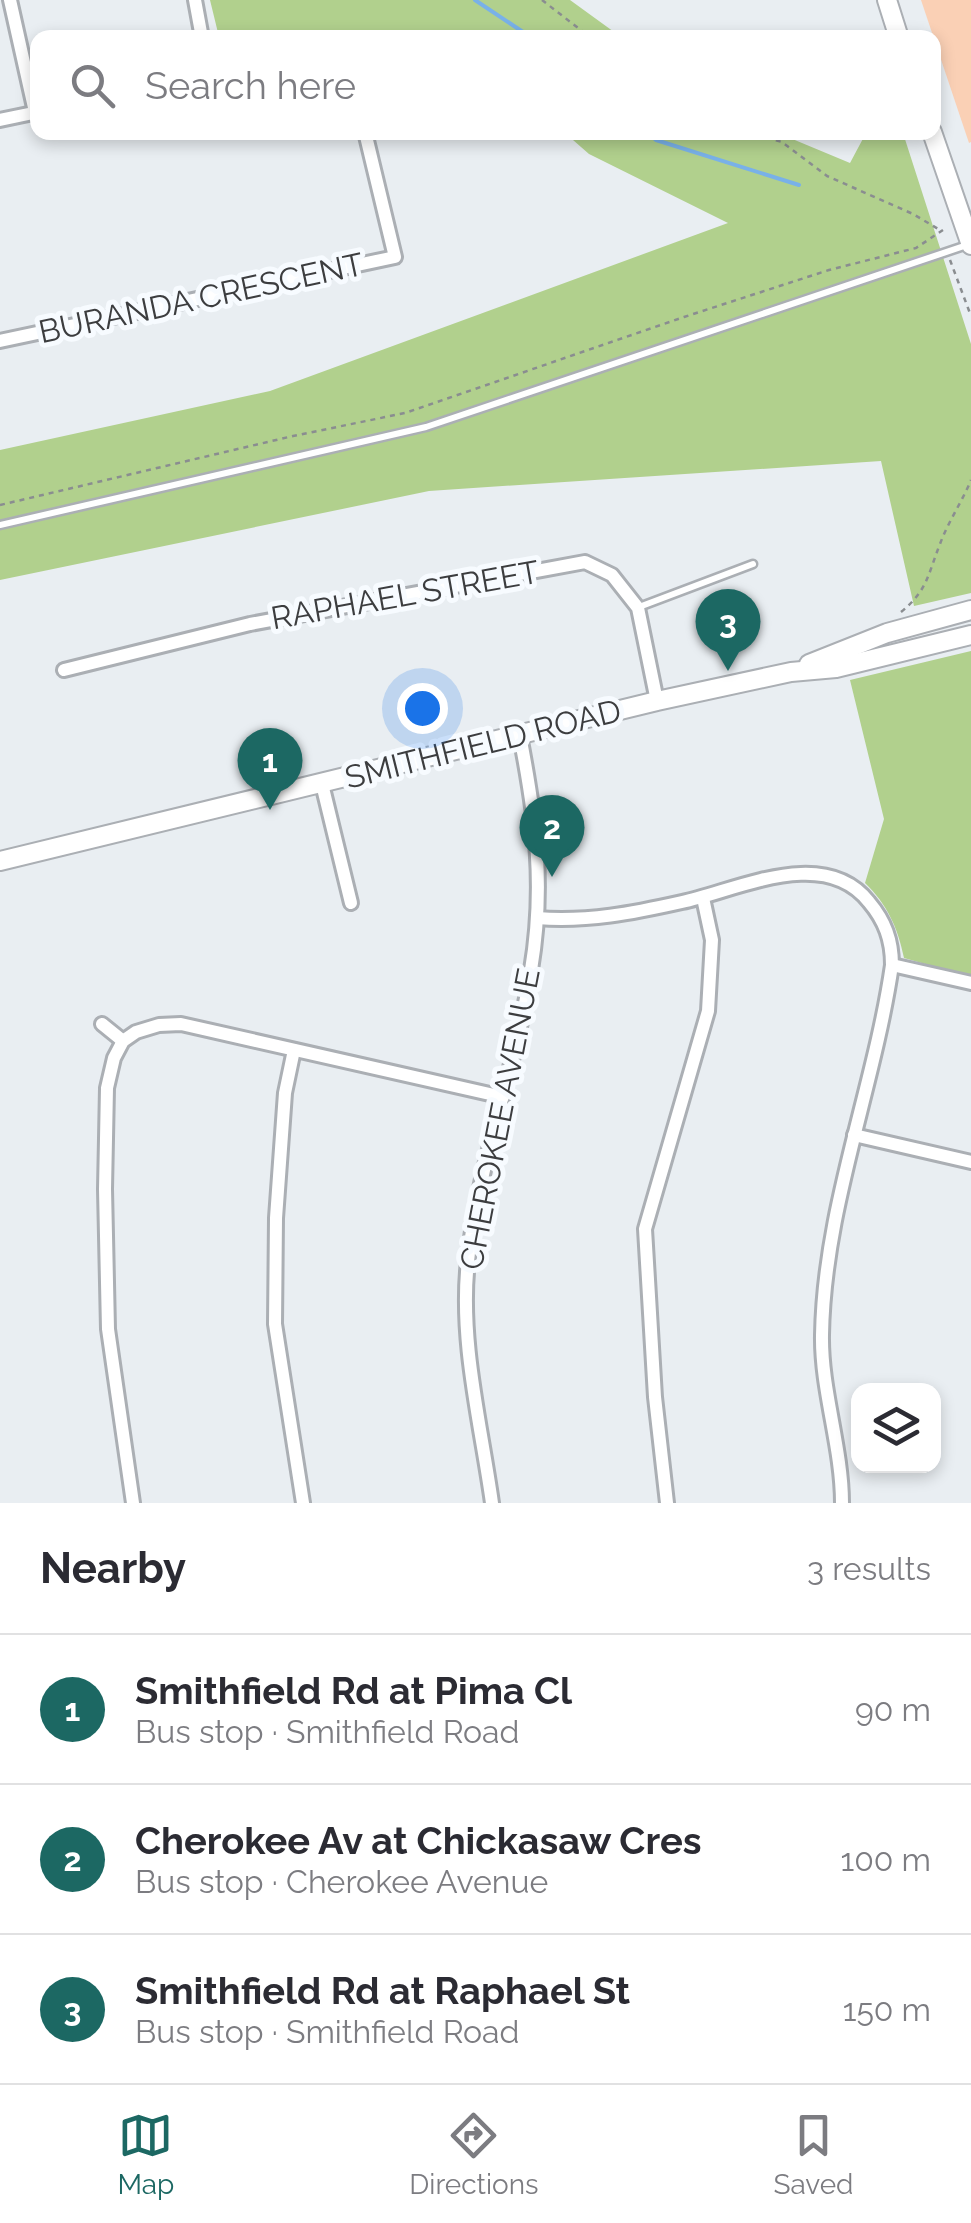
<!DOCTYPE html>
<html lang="en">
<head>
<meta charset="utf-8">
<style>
  :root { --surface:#fff; --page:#f7f7f7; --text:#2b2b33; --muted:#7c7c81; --line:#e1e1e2; --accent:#1c6863 }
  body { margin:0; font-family:Raleway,sans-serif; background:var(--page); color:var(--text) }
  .controls { position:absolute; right:30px; bottom:30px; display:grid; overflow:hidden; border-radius:20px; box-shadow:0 5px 15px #0003 }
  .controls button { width:90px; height:90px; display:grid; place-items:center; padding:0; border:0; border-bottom:2px solid var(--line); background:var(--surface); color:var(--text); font:50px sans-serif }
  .you { position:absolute; left:422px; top:708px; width:35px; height:35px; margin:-25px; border:8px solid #fff; border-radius:50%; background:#1a73e8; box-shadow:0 0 0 15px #1a73e833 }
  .badge { display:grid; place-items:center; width:65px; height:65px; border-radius:50%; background:var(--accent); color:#fff; font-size:32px; font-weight:700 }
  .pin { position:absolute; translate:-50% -82px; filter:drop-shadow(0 2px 5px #0008) }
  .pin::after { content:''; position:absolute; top:52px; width:35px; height:30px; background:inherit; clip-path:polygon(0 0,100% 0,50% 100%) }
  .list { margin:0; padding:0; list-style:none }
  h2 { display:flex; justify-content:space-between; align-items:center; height:130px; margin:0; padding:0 40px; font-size:42px }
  h2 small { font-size:32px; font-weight:400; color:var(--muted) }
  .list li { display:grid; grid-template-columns:65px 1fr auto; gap:30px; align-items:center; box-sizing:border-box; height:150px; padding:0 40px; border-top:2px solid var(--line) }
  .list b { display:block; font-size:38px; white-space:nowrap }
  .list p { margin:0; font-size:32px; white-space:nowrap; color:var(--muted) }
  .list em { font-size:32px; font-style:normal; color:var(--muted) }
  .icon { flex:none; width:55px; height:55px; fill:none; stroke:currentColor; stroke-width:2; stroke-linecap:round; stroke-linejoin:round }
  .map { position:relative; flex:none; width:971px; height:1503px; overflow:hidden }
  .search { position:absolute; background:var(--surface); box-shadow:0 5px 15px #0003; left:30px; right:30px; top:30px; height:110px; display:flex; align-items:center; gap:25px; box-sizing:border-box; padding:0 35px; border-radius:20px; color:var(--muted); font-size:38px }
  .sheet { height:580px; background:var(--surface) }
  nav { display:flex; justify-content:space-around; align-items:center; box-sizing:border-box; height:140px; border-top:2px solid var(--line); background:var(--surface); font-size:28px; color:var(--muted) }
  nav a { display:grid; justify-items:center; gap:5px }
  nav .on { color:var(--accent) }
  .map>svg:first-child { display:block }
  .green { fill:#b1d08d }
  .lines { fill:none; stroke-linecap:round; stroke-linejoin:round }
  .stream { stroke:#79b1e8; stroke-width:4 }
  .building { fill:#fad0b5 }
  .lane-casing { stroke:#abafb4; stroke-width:11 }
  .street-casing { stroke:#abafb4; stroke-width:18 }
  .secondary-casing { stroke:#abafb4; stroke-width:22 }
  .path { stroke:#8a8d90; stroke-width:2.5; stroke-dasharray:5 5; stroke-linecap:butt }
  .lane { stroke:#fff; stroke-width:6 }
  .street { stroke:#fff; stroke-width:12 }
  .secondary { stroke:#fff; stroke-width:18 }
  .labels { text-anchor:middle; stroke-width:10; stroke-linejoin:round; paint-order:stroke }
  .street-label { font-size:32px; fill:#3c3d3f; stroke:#f7fbff }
</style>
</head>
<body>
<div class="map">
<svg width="971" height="1503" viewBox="0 0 971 1503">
  <rect width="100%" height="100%" fill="#e9eef2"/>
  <!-- green -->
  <g class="green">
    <path d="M 210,0 L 570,0 L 621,37 L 426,38 L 408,34 L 376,38 L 219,37 Z"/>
    <path d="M 565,133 L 778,133 L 850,163 L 866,133 L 903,133 L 971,344 L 971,593 L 914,606 L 881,461 L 429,491 L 0,580 L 0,450 L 270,391 L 728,223 L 589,154 Z"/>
    <path d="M 971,651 L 971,977 L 904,958 C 898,928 887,904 865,883 L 884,819 L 850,680 Z"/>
  </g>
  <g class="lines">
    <!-- stream -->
    <g class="stream">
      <path d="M 475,0 L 532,38"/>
      <path d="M 647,132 L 656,140 L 799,185"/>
    </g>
  </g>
  <!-- building -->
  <path class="building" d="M 921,0 L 971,0 L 971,142 L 969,143 Z"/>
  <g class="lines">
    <defs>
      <g id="lane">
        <path d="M 0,525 L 426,427 L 970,244"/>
        <path d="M 639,607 L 753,564"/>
      </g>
      <g id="street">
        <path d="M 10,0 L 35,112"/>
        <path d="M 195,0 L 202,38"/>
        <path d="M 0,120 L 38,112"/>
        <path d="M 0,341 L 395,257 L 365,132"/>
        <path d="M 64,670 L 250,624 L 585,562 L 612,575 L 638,608 L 657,701"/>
        <path d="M 322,784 L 351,903"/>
        <path d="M 537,918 C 588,922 633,913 682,902 C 738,890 824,845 869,902 C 885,921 892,940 892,965 C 874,1089 824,1208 822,1335 C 821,1390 842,1447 842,1503"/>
        <path d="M 892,965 L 971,983"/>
        <path d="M 102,1024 L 123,1041"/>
        <path d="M 294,1050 L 285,1093 L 276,1218 L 275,1324 L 303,1503"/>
        <path d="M 854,1135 L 971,1162"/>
        <path d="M 133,1503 L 108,1329 L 105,1189 L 107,1088 L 114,1058 L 123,1041 L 136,1032 L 159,1025 L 181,1024 L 503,1097"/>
        <path d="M 492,1503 C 481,1424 459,1341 468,1261 C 478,1164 516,1067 531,970 C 545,887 536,818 520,736"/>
        <path d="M 667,1503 L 655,1397 L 645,1229 L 708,1011 L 712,940 L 703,898"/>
      </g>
      <g id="secondary">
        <path d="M 887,0 L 899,38"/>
        <path d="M 932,132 L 971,245"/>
        <path d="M 809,664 L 887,633 L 971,610"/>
        <path d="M 0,861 L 657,701 L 791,672 L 836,668 L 971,635"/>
      </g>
    </defs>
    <!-- lane casing -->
    <use href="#lane" class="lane-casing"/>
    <!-- street casing -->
    <use href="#street" class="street-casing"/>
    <!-- secondary casing -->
    <use href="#secondary" class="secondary-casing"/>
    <!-- path -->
    <g class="path">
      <path d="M 542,0 L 591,38"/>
      <path d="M 747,132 L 782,142 L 827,176 L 913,214 L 940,230"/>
      <path d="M 950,260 L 971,316"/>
      <path d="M 0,505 L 293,436 L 405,413 L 684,317 L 829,270 L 916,248 L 946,228"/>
      <path d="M 901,612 C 928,590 928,574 940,544 C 948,522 962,502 971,480"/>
    </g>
    <!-- lane -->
    <use href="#lane" class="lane"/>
    <!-- street -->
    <use href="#street" class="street"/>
    <!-- secondary -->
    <use href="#secondary" class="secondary"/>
  </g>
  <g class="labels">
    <!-- street labels -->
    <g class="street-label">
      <text transform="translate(201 298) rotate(-12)" y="11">BURANDA CRESCENT</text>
      <text transform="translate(405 595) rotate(-10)" y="11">RAPHAEL STREET</text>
      <text transform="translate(483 744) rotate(-14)" y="11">SMITHFIELD ROAD</text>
      <text transform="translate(500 1119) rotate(-79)" y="11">CHEROKEE AVENUE</text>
    </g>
  </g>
</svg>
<div class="controls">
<button><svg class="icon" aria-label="layers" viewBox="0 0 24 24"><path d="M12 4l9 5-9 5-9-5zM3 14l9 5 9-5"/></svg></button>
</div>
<div class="you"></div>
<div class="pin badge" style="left:270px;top:810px">1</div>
<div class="pin badge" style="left:552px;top:877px">2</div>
<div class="pin badge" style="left:728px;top:671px">3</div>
<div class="search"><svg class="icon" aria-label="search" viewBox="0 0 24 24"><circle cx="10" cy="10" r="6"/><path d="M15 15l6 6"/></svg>Search here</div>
</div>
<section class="sheet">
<h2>Nearby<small>3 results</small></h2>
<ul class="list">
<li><span class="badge">1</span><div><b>Smithfield Rd at Pima Cl</b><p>Bus stop · Smithfield Road</p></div><em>90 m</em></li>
<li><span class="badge">2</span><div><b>Cherokee Av at Chickasaw Cres</b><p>Bus stop · Cherokee Avenue</p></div><em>100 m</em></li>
<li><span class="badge">3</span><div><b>Smithfield Rd at Raphael St</b><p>Bus stop · Smithfield Road</p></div><em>150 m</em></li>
</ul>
</section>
<nav>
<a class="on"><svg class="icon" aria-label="map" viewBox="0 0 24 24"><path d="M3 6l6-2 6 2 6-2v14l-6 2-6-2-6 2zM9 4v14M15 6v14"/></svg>Map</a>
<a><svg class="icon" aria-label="directions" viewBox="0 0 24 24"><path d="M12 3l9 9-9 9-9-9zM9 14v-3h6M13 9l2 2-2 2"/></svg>Directions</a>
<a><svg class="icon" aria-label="saved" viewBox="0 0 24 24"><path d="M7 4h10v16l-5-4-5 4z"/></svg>Saved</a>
</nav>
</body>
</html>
